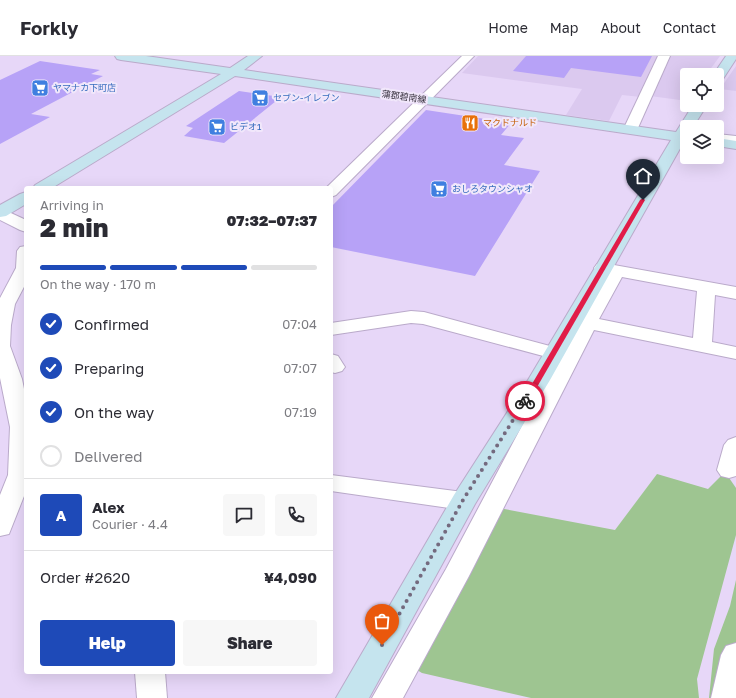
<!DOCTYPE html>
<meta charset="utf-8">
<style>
body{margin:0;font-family:"Golos Text","Noto Sans JP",sans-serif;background:#f7f7f7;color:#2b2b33;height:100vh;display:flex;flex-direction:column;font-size:15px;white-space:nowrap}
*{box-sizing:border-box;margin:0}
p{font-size:13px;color:#7c7c81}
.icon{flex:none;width:22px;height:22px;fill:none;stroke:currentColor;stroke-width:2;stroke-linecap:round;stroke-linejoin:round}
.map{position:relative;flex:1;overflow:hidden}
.drawer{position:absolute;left:24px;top:130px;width:309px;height:488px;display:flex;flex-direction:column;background:#fff;border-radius:4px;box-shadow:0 4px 16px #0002}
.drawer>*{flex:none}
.fabs{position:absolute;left:680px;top:12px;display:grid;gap:8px}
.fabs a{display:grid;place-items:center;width:44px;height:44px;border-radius:4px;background:#fff;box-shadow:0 4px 16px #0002;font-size:20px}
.pin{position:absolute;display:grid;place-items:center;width:34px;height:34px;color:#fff;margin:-41px -17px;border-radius:50% 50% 50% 0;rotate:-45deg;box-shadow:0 0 4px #0007}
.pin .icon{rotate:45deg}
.courier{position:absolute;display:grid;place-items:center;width:40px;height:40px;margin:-20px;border:3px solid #e11d48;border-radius:50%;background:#fff;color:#222;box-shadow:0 1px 5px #0007}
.overview em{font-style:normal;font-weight:800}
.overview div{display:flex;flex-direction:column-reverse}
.overview{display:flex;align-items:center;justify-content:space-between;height:68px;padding:0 16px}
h1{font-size:26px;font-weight:800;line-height:30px}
.bar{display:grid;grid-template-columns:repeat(4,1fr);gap:6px 4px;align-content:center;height:48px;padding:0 16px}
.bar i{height:5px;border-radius:3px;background:#e1e1e2}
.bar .current{background:#1e4ab8}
.bar p{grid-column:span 4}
.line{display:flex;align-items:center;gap:10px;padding:0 16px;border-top:1px solid #e1e1e2}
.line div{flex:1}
.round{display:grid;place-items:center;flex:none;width:42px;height:42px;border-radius:4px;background:#f7f7f7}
ol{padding:0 16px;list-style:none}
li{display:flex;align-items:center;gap:12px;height:44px}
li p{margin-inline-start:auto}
li .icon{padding:4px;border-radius:50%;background:#1e4ab8;color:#fff;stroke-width:4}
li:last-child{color:#7c7c81}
li i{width:22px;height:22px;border:2px solid #e1e1e2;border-radius:50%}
.primary-button{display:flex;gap:8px;margin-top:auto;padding:8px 16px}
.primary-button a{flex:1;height:46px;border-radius:4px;background:#1e4ab8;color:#fff;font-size:16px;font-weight:800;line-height:46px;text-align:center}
.primary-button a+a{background:#f7f7f7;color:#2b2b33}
header{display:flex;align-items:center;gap:24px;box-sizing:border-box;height:56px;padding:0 20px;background:#fff;border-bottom:1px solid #e1e1e2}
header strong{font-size:19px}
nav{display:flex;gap:22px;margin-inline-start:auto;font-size:14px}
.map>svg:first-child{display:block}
</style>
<header>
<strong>Forkly</strong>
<nav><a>Home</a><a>Map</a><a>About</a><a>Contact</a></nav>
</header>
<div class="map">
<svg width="736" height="642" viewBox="0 0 736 642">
<rect width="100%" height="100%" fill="#e7d7f8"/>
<g fill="#dbc9ef">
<path d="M478,0h242l-14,19h-19v26l-44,-6 -2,2 -19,-2 -13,26 -43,-6 16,-26 -120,-16z"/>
<path d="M736,10v25l-16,-2z"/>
</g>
<g fill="#9ec591">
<path d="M725,416l11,16v47l-39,144 2,19h-168l-109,-25 -23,-14 84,-154 132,25 42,-56 51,15z"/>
<path d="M736,524v118h-27l5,-49 16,-43z"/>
</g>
<g fill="#b7a2f7">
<path d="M526,0h126l-11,21 -70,-9 -7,10 -51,-7z"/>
<path d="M40,5l60,9 -9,4 12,2 -72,38 19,3 -50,27v-64z"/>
<path d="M239,35l42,6 -57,46 -40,-7 9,-8 -7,-2z"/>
<path d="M426,54l85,13 -10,12 23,3 -20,27 36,6 -65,105 -144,-29v-40z"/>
</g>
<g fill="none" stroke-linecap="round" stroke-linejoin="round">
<g stroke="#baaaca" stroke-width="2">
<g id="street">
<path d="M462,0h12l-138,139 -5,2v-9h-5z"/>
<path d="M658,0h12l-33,74 -2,3h-10l-2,-3z"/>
<path d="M717,78l19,2v8l-19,-2z"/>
<path d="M0,152l26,12v12l-6,-2 -20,-10z"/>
<path d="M26,190v37l-11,21 -4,21 -1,21 12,33 4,20v92l-17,43 -9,2v-41l8,-20 2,-48 -10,-49v-80l16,-30 1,-17 3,-4z"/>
<path d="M603,207l133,24v12l-21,-4 -3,47 24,5v12l-142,-29 -125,246 -66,122h-31l74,-129 112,-211 -4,1 -7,-2 -124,-33 -12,-1 -80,12v-12l80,-12 13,1 137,37 2,2 13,-25 -8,-2 -3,-4 3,-4 7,-2 7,2 24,-42 -9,-2 -3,-4 3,-4zM622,221l75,14 -4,47 -94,-19z"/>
<path d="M331,298l7,2 7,11 -3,4 -7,2 -4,-1z"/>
<path d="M736,381v39l-7,2 -8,-2 -4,-6 7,-25 4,-5z"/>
<path d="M331,419l132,17 9,3 3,6 -3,6 -9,3 -132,-19z"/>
<path d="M736,587v55h-25l10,-43 5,-9z"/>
<path d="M135,616h30l2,26h-30z"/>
</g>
</g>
<g stroke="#baaaca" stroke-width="2">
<g id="secondary">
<path d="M115,0h31l84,12 18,-12h14l-18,14 432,62 17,-27h14l-14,22h-6v15h-3l-2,3 -132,235 -75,124 -106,194h-33l118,-203 74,-115 143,-240 -436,-64 -183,112h-19l2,-3 186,-111 -100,-14 -4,-1z"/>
<path d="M726,0h10v3l-15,23 -4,1v-8h-4z"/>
<path d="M717,82l19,3v8l-19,-3z"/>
<path d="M26,136v12l-20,12 -6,1v-12l20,-11z"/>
</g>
</g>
<use href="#street" fill="#fff" fill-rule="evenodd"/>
<use href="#secondary" fill="#c5e4ee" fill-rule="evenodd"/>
</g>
<path fill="#e11d48" d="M643,142l2,2 -116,201 -6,2 -1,-2 118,-201z"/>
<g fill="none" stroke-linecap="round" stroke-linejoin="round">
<path stroke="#746a7e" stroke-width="4" stroke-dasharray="0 7.2" d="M382,589l81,-145 62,-99"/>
</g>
<defs>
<g id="supermarket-square" transform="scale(0.9)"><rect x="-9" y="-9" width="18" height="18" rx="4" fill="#3f7fe0" stroke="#f1e7fb"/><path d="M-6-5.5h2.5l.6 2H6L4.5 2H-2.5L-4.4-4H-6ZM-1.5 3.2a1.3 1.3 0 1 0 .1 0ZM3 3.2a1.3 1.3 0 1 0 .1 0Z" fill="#fff"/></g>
<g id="restaurant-square" transform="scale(0.9)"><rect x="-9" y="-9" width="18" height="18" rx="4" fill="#e8710a" stroke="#f1e7fb"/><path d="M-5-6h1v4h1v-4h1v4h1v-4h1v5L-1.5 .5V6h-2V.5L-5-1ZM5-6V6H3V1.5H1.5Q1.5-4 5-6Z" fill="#fff"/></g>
</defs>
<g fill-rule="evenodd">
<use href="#supermarket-square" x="40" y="32"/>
<use href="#supermarket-square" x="260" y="42"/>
<use href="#restaurant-square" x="470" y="67"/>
<use href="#supermarket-square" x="217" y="71"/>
<use href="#supermarket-square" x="439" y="133"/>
</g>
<g text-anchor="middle" stroke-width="4" stroke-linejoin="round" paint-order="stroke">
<g font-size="9" fill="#366cbe" stroke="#f1e7fb" text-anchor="start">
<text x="53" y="35">ヤマナカ下町店</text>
<text x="273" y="45">セブン-イレブン</text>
<text x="230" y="74">ビデオ1</text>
<text x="452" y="136">おしろタウンシャオ</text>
</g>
<g font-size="9" fill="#36303c" stroke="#f1e7fb">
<text transform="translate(404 41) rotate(8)" y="3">蒲郡碧南線</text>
</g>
<g font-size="9" fill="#c56008" stroke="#f1e7fb" text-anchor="start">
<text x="483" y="70">マクドナルド</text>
</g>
</g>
</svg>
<div class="fabs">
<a><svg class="icon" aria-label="locate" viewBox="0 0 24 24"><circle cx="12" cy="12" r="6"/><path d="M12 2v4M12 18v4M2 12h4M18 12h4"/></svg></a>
<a><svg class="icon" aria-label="layers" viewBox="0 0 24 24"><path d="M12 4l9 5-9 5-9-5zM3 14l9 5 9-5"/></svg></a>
</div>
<div class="pin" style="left:382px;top:589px;background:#ea580c"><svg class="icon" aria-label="bag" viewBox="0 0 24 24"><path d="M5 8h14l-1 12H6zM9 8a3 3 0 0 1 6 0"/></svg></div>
<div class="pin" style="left:643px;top:144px;background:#1f2937"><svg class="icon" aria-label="home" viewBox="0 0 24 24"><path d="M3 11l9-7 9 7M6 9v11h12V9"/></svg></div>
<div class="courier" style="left:525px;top:345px"><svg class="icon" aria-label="bike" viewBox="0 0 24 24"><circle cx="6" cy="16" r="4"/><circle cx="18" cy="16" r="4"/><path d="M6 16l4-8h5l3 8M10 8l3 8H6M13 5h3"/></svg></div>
<section class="drawer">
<div class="overview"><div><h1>2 min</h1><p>Arriving in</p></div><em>07:32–07:37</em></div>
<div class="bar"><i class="current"></i><i class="current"></i><i class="current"></i><i></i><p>On the way · 170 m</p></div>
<ol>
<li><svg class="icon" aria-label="check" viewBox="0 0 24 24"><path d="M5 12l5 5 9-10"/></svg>Confirmed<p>07:04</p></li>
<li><svg class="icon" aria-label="check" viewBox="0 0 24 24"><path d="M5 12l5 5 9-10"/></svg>Preparing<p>07:07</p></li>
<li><svg class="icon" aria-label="check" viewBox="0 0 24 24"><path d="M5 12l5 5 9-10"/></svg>On the way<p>07:19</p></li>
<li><i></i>Delivered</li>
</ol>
<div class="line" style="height:72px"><b class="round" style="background:#1e4ab8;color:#fff">A</b><div><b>Alex</b><p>Courier · 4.4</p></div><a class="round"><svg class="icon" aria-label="chat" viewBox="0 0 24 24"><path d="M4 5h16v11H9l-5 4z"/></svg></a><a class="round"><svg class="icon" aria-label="phone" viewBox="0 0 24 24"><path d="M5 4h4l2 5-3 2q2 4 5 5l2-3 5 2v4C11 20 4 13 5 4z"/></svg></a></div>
<div class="line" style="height:52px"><div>Order #2620</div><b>¥4,090</b></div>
<div class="primary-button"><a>Help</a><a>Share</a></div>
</section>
</div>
